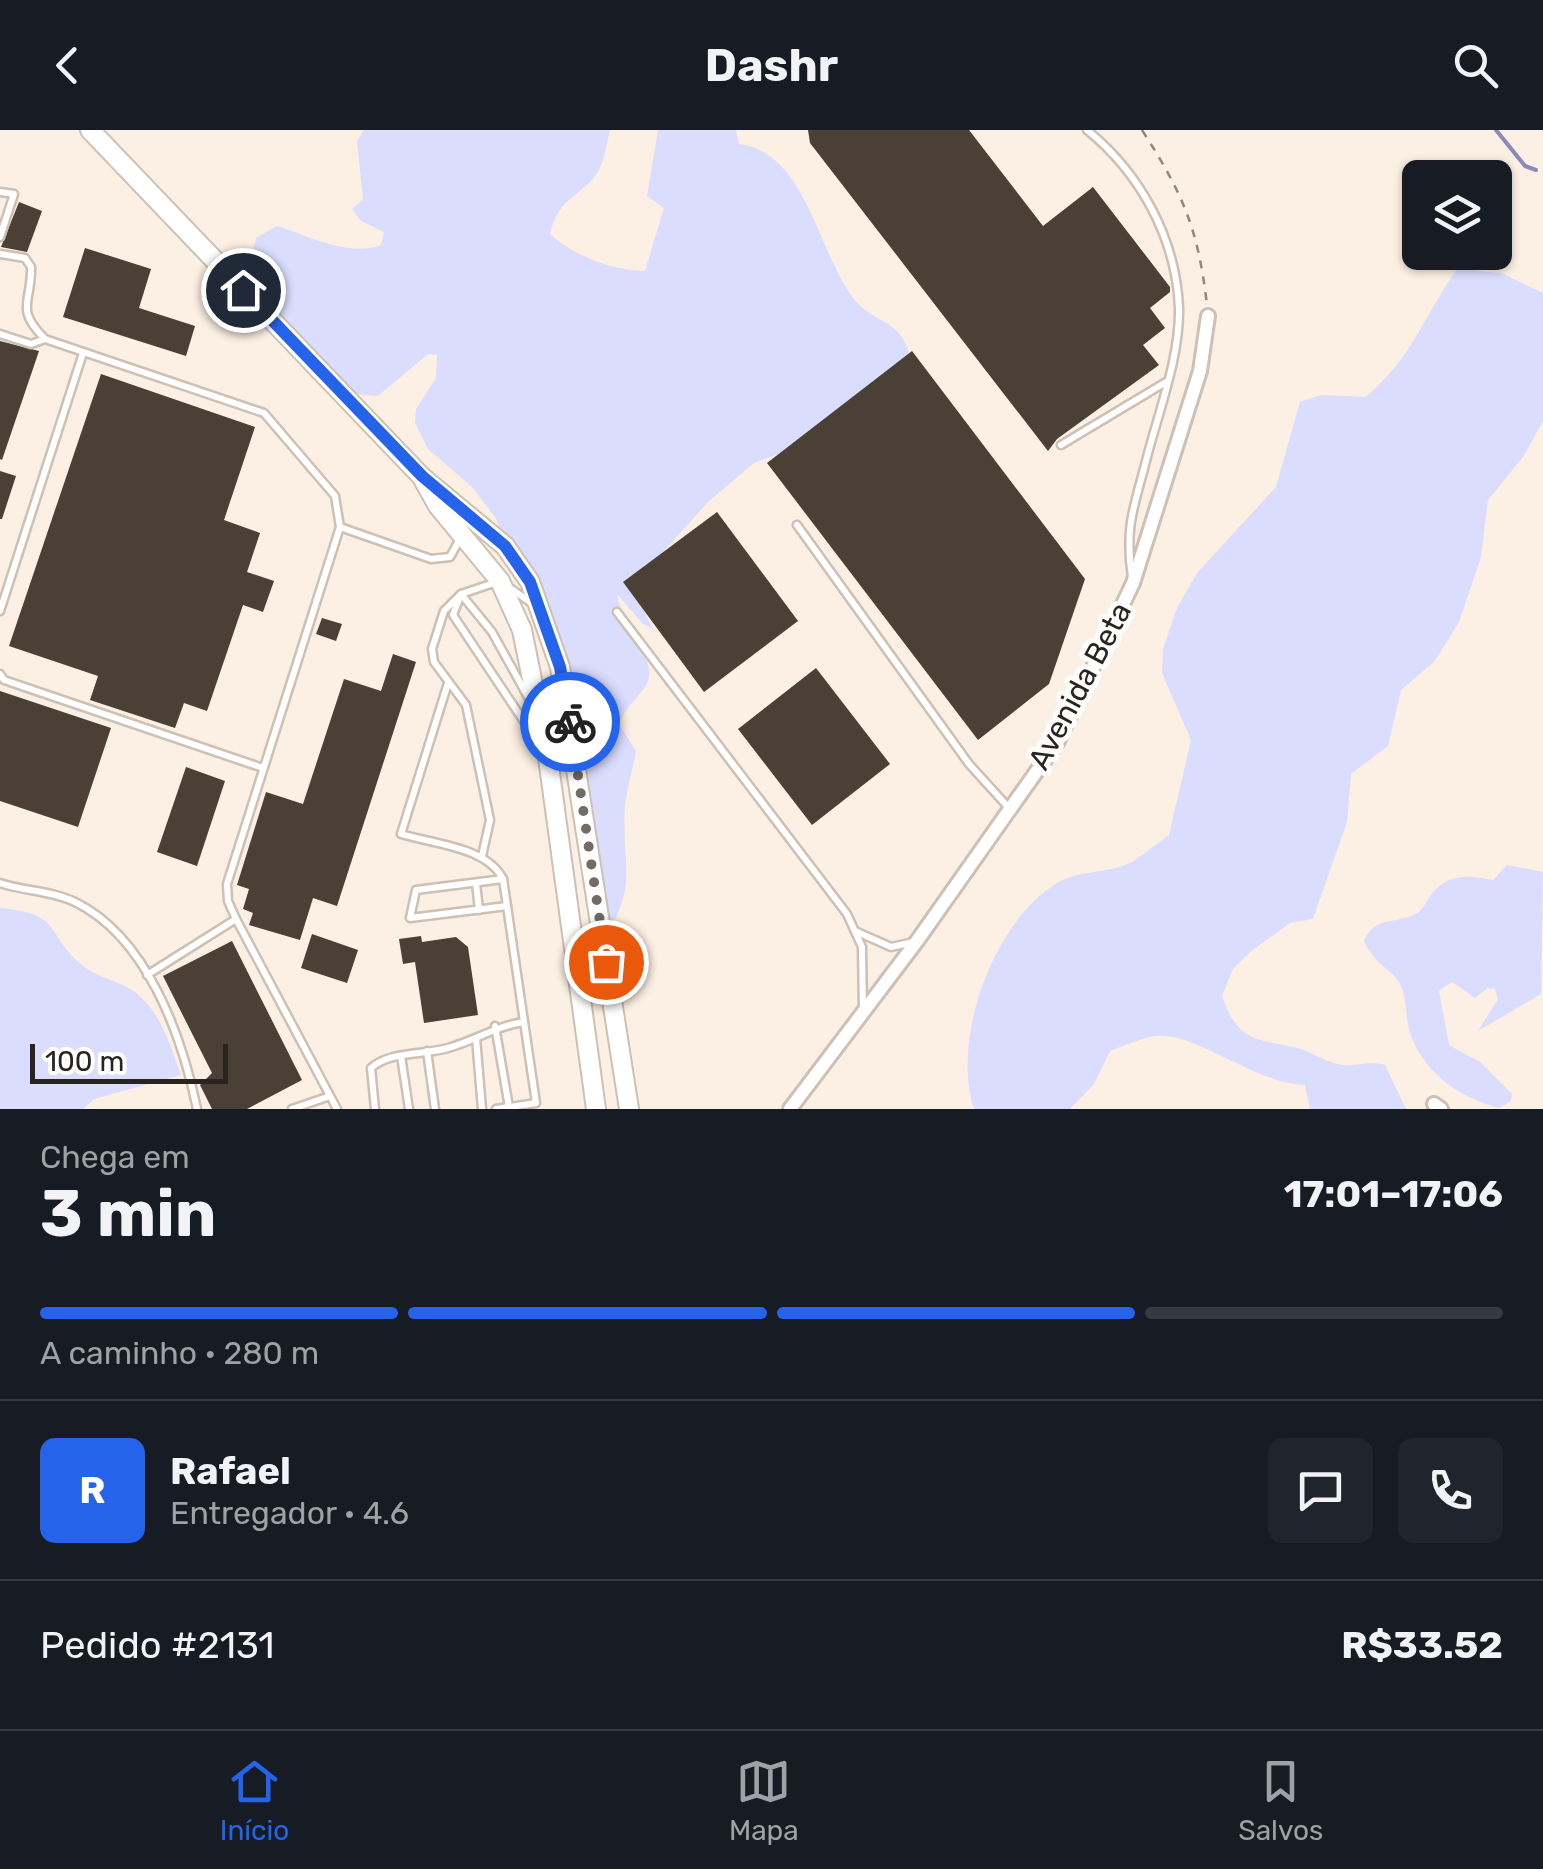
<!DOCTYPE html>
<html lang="pt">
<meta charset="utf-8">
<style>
body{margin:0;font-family:Rubik,sans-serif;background:#20242c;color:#f1f3f6;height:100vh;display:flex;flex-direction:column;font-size:38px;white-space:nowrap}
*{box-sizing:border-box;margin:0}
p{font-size:32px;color:#9ea1a6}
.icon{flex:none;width:55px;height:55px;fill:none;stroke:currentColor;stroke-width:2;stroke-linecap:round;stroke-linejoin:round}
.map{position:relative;height:979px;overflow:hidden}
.panel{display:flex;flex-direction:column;background:#171b24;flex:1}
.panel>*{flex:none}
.fabs{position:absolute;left:1402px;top:30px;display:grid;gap:20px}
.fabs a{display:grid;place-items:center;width:110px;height:110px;border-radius:15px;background:#171b24;box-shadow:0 2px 8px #0004;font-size:50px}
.scale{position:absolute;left:30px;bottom:25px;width:198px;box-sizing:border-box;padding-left:10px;border:5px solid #292420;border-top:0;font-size:28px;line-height:35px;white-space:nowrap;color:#292420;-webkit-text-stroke:8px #fff;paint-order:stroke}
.pin{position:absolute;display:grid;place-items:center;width:85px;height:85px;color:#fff;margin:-42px;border:5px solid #fff;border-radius:50%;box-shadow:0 2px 10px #0007}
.courier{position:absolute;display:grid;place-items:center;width:100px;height:100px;margin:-50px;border:8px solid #2563eb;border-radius:50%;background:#fff;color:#222;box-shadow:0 2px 12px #0007}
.head em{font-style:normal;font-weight:700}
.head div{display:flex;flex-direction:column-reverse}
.head{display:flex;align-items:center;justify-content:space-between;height:170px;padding:0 40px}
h1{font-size:65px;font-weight:700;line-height:75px}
.bar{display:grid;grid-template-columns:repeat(4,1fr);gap:15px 10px;align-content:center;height:120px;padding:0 40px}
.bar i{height:12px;border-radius:8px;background:#363941}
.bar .current{background:#2563eb}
.bar p{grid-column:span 4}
.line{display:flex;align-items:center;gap:25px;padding:0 40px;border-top:2px solid #363941}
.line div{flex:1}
.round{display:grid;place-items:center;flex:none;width:105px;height:105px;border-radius:15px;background:#20242c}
header{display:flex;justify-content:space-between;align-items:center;height:130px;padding:0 40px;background:#171b24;font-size:45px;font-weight:700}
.dock{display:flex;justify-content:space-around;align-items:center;height:140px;border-top:2px solid #363941;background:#171b24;font-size:28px;color:#9ea1a6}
.dock a{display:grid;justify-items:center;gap:5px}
.dock .current{color:#2563eb}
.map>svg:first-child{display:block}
</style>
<header><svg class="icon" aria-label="back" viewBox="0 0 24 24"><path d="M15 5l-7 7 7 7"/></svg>Dashr<svg class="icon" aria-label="search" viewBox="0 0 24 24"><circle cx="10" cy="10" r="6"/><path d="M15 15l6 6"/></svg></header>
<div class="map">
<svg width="1543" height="979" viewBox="0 0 1543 979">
<rect width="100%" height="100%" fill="#fcefe3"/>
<g fill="#daddfd">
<path d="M364,0h246c-5,19 -6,40 -21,53 -21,19 -32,22 -39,51 22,21 64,37 95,37l19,-63 -17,-12 11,-66h78l3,14c67,8 78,107 115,155 22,28 53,19 57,67l-110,80 -47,17 -46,39 -61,68 -10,26 16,33 -10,-5 -26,-30c4,30 34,51 32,83 -1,13 -23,27 -30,47l17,27c-3,18 -9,36 -11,54 -4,66 16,79 -26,141l-10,-30 -31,-262 -63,-137 -23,-30 -44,-38 -13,-26 1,-14 20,-31 1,-23 -9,-1 -50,42c-7,-1 -17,0 -23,-3 -35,-13 -93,-99 -104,-134l5,-21 21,-12c32,10 71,31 104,19l3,-13 -23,-11 -9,-12 11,-10 -6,-58z"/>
<path d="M1457,139l44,4 42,20v128l-20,36 -35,43 -7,57 -22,65 -25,40 -33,28 -13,56 -37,28 -4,48 -34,97 -23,4 -40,29 -17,17 -11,27c17,49 36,42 79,53 12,4 24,12 37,15 15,4 31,-4 47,1l21,44h-96l-5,-24c-50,-1 -109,-54 -150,-49 -14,2 -31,10 -45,15l-16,33 -24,25h-96c-23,-71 19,-187 83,-226 21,-13 52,-9 75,-21 13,-8 25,-19 37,-27l22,-95 -29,-67 1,-24 14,-41 20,-35 79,-86 24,-85 21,-7 44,2c44,-34 61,-84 92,-128z"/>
<path d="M1507,735l36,7 -2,122 -63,37 20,-32 -3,-10 -7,-1 -13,10 -23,-16 -13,9 10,54 31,17 32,32 -1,7 -12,7c-39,-11 -72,-32 -88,-72 -6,-15 -3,-39 -12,-54 -10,-15 -23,-16 -35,-41 11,-26 30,-16 51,-27 7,-3 11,-11 15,-18 17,-23 38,-21 63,-16z"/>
<path d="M0,778c65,6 44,26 83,58 15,12 34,14 49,24 28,19 38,55 49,85l-87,24 -11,10h-83z"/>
</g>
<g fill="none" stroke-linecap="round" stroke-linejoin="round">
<path stroke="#898ab7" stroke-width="4" d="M1496,0l29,36 11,4"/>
</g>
<g fill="#4a4036">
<path d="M808,0h161l74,96 50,-39 77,100v5l-20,16 15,20 -22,17 16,20 -102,74 -9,12 -238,-308z"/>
<path d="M19,72l23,9 -15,41 -26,-5z"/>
<path d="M85,118l66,21 -12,39 56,18 -9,30 -123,-39z"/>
<path d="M0,211l39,10 -37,109 -2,-1z"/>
<path d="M912,221l173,228 -36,105 -71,56 -211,-277z"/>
<path d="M101,244l154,53 -31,93 36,13 -13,39 27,9 -11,31 -20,-7 -36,106 -23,-8 -9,25 -85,-28 8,-24 -89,-30z"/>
<path d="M0,341l16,5 -14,43h-2z"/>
<path d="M717,382l81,109 -94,71 -81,-110z"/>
<path d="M322,488l20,6 -6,17 -20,-7z"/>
<path d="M393,524l23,8 -79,244 -24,-8 -13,42 -51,-15 4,-12 -10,-4 6,-20 -12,-4 29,-93 37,12 41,-125 37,12z"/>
<path d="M816,538l74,96 -78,61 -74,-96z"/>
<path d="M0,561l111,37 -33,99 -78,-26z"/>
<path d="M186,637l39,14 -28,85 -40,-14z"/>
<path d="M312,804l46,16 -11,33 -46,-15z"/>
<path d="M421,806l1,6 34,-5 12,10 10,68 -54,8 -9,-61 -12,2 -4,-25z"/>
<path d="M232,811l70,139 -55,29h-35l-12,-24 12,-12 -49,-97z"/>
</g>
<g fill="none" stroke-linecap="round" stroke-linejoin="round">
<g stroke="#ccc1b4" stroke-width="11">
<g id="lane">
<path d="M1087,0c53,43 89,108 92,178 1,48 -20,103 -32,149 -12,48 -23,69 -15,120"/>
<path d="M0,62l14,2 -14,43"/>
<path d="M0,124l25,4 6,9c1,36 -17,41 14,72l219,74 71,83 5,31 -113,357 1,17 8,18 101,190"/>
<path d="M0,204l31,10 14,-5"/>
<path d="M1061,315l105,-63"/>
<path d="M797,395l172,239 40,44"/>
<path d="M340,397l91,32 19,-2 11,-20"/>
<path d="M530,472l-30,-21 -39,13 -8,21 86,129"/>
<path d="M0,481l83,-258"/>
<path d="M617,482l230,302 15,33 1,64"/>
<path d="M0,544l4,6 259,88"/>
<path d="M448,553l-47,151c33,10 86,13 102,45l33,224 -40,6"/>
<path d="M482,726l8,-36 -24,-115 -32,-43 -2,-13 12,-38 17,-17 31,38 36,65"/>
<path d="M503,749l-87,11 -6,28 97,-12"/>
<path d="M0,753c24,8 53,8 75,19 72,35 107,134 122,207"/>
<path d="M476,753l3,27"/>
<path d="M855,801l36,16 23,-5"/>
<path d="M147,845l89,-56"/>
<path d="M495,896l14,81"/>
<path d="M476,908l6,71"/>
<path d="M427,921l8,58"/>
<path d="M401,926l8,53"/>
<path d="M292,979l38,-13"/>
<path d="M375,979l-4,-41c19,-17 53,-13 77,-20 28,-8 48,-22 76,-26"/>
</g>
</g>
<g stroke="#ccc1b4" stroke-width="18">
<g id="street">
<path d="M1434,974l7,5"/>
<path d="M790,979l127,-168 141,-200 75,-158 67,-212 8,-55"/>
</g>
</g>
<g stroke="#ccc1b4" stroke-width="22">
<g id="secondary">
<path d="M90,0l332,347 83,69 25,36 30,85 69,442"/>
<path d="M424,351l14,25 62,75 22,49 26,128 48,351"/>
</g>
</g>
<path stroke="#90877f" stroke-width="2.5" stroke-dasharray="8 8" stroke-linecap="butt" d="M1142,0c41,64 56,98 65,175"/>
<use href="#lane" stroke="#fff" stroke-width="6"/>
<use href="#street" stroke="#fff" stroke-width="12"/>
<use href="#secondary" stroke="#fff" stroke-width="18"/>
</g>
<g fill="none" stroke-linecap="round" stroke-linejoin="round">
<path stroke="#736b64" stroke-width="10" stroke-dasharray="0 18" d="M570,592l36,240"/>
<path stroke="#2563eb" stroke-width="12" d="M243,160l179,186 83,70 25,36 30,85 10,55"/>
</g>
<g text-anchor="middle" stroke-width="10" stroke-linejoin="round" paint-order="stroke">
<g font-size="30" fill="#292420" stroke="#fff">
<text transform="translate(1080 556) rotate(-62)" y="10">Avenida Beta</text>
</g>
</g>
</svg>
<div class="fabs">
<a><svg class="icon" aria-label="layers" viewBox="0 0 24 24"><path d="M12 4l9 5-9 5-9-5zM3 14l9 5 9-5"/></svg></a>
</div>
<div class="scale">100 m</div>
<div class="pin" style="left:606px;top:832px;background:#ea580c"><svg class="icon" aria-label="bag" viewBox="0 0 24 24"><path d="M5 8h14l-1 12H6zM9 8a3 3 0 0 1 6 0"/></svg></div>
<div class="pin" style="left:243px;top:160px;background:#1f2937"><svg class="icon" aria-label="home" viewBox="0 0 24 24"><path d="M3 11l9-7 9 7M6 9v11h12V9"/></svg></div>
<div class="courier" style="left:570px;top:592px"><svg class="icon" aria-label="bike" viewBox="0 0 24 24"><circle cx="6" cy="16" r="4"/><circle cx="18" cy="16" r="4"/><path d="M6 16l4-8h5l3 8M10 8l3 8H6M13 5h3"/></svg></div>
</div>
<section class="panel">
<div class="head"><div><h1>3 min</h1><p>Chega em</p></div><em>17:01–17:06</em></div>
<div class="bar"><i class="current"></i><i class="current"></i><i class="current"></i><i></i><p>A caminho · 280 m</p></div>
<div class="line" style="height:180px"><b class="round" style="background:#2563eb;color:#fff">R</b><div><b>Rafael</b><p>Entregador · 4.6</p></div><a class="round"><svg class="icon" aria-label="chat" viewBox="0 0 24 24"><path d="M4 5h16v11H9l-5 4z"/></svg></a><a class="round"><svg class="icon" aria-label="phone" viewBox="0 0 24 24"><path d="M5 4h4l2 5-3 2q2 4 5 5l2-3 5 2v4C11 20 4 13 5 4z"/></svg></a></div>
<div class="line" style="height:130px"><div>Pedido #2131</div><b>R$33.52</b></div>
</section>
<nav class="dock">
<a class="current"><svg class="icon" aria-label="home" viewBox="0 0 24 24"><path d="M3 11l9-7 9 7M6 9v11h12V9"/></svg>Início</a>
<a><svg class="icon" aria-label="map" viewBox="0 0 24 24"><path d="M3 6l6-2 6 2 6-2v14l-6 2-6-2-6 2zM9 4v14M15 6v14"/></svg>Mapa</a>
<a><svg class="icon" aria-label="saved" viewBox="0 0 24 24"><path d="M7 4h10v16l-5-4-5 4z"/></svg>Salvos</a>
</nav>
